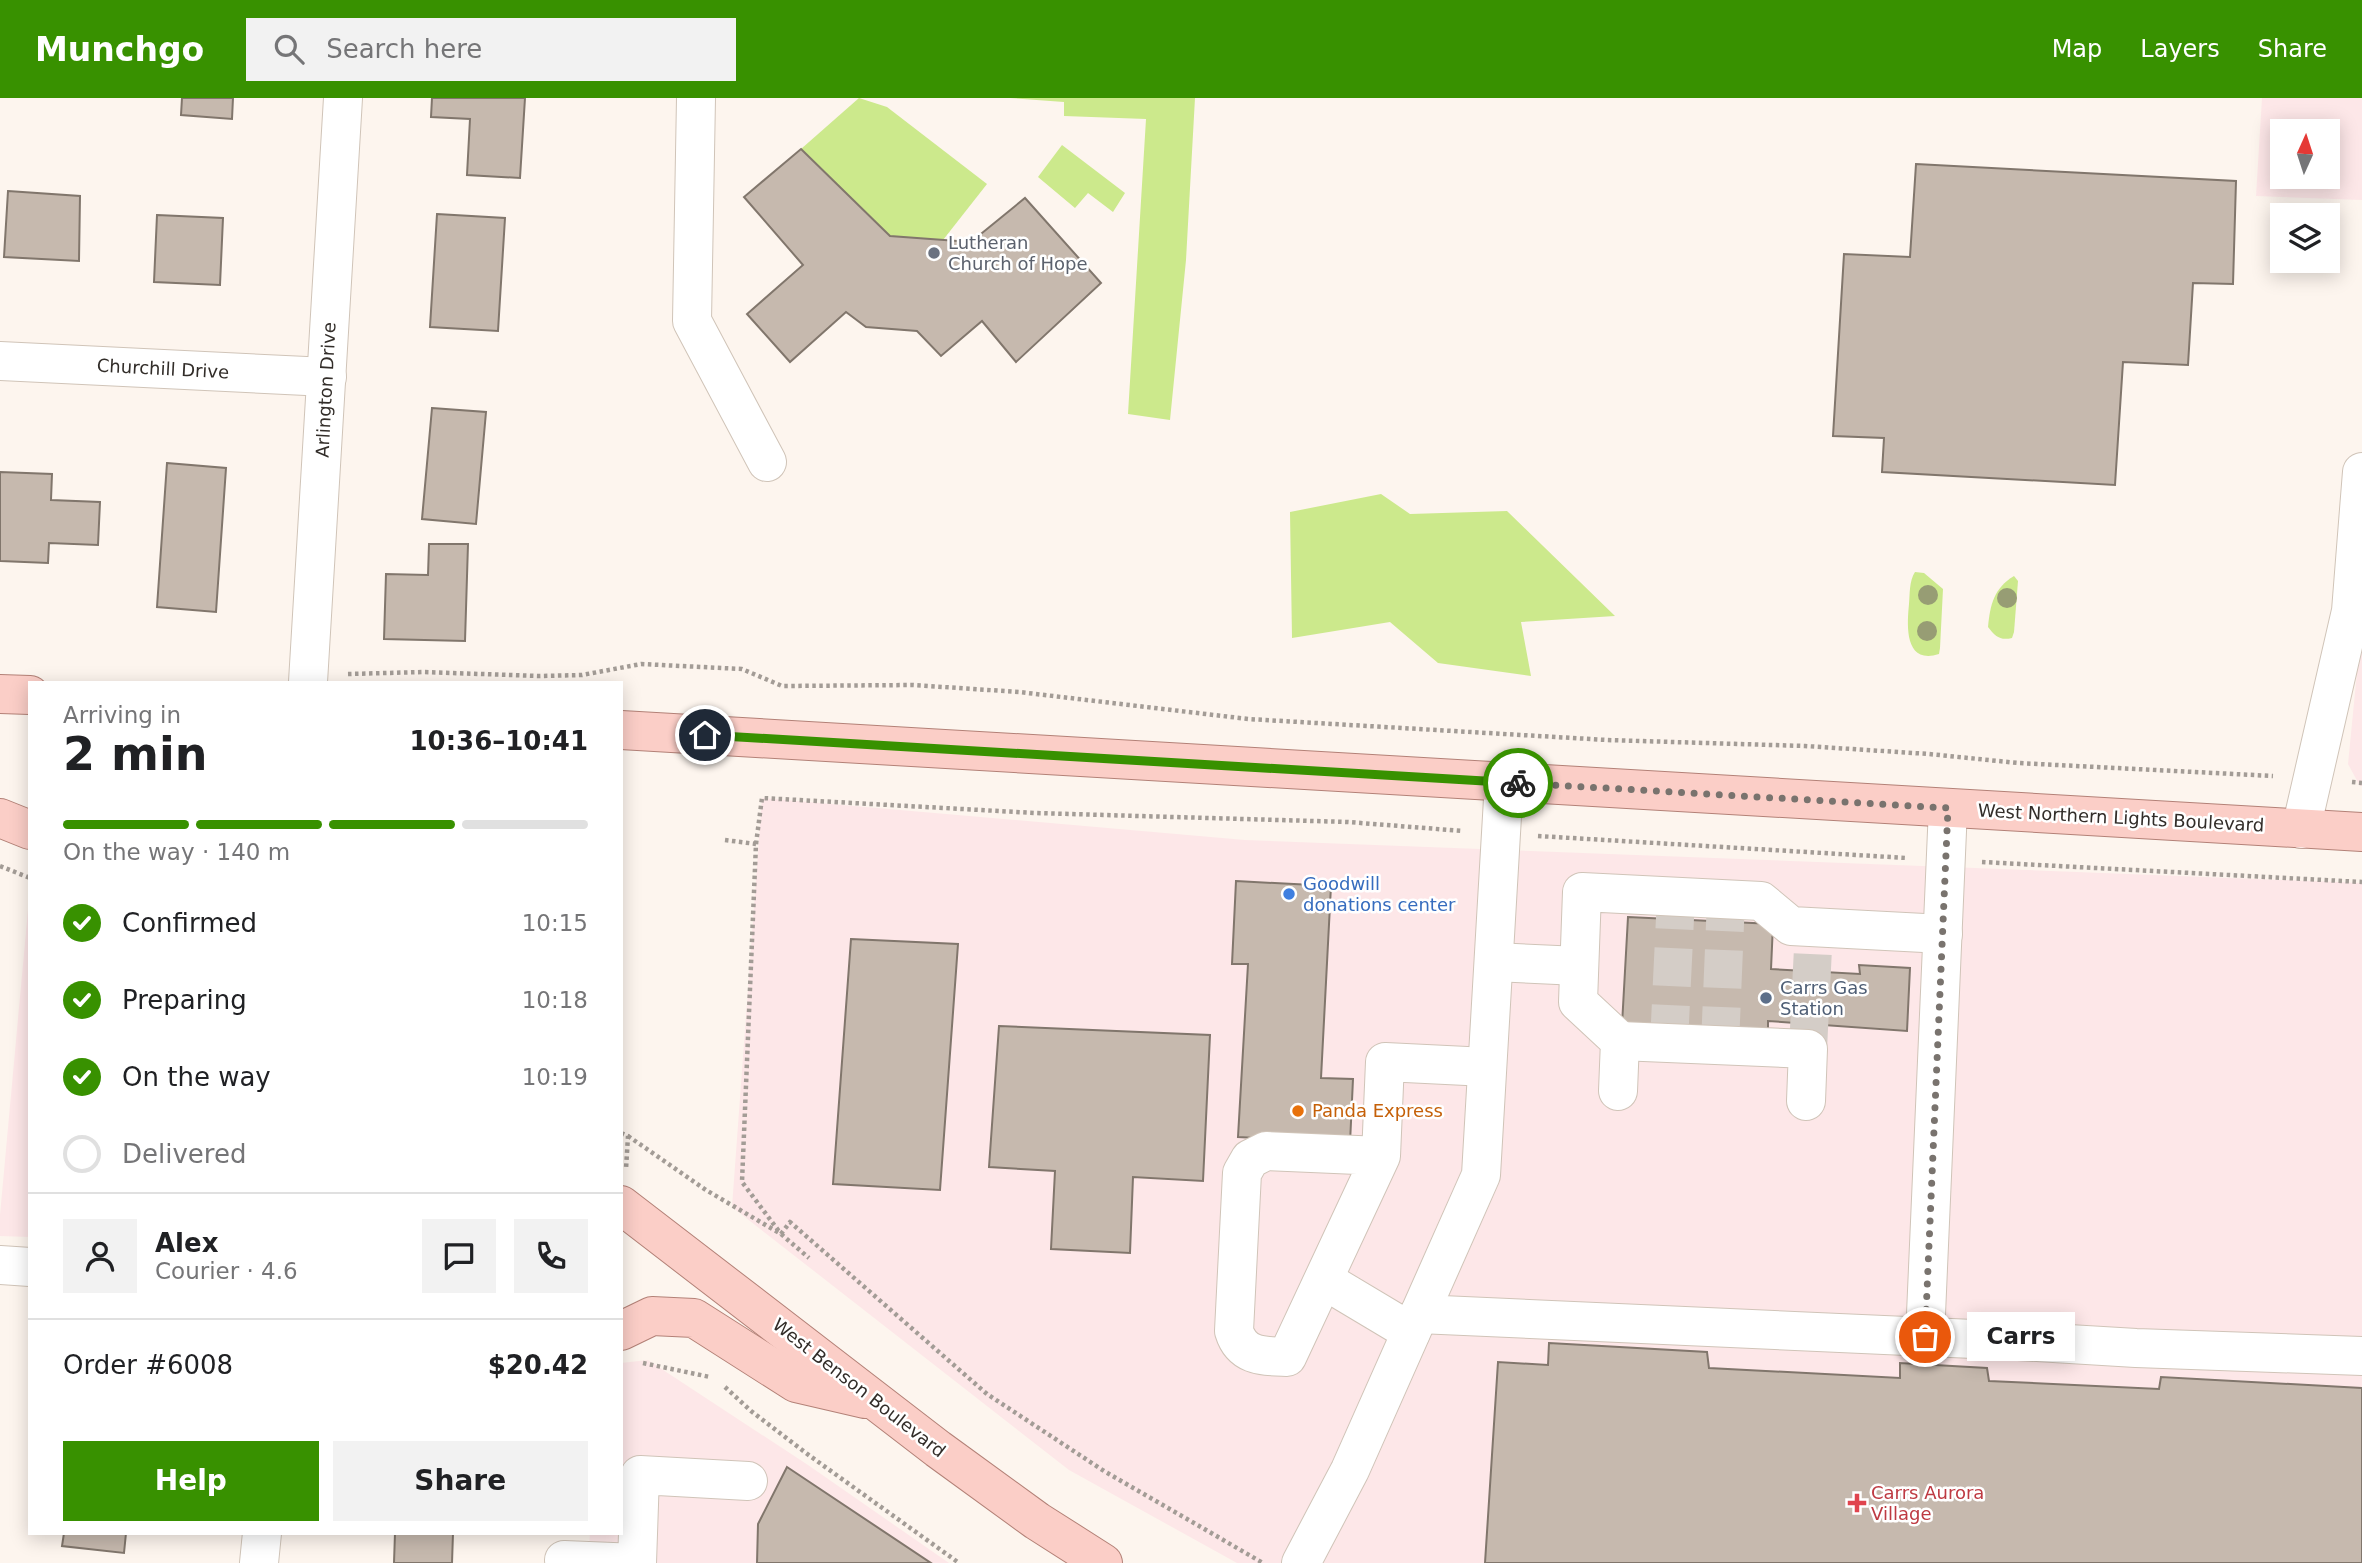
<!DOCTYPE html>
<meta charset="utf-8">
<style>
body{margin:0;font-family:"DejaVu Sans",sans-serif;background:#f2f2f2;color:#202124;height:100vh;display:flex;flex-direction:column;font-size:26px;white-space:nowrap}
*{box-sizing:border-box;margin:0}
p{font-size:23px;color:#757577}
.icon{flex:none;width:38px;height:38px;fill:none;stroke:currentColor;stroke-width:2;stroke-linecap:round;stroke-linejoin:round}
.map{position:relative;flex:1;overflow:hidden}
.side{position:absolute;left:28px;top:583px;width:595px;height:854px;display:flex;flex-direction:column;background:#fff;border-radius:0px;box-shadow:0 4px 18px #0003}
.side>*{flex:none}
.needle{width:46px;rotate:3deg}
.tools{position:absolute;left:2270px;top:21px;display:grid;gap:14px}
.tools a{display:grid;place-items:center;width:70px;height:70px;border-radius:0px;background:#fff;box-shadow:0 4px 18px #0003;font-size:35px}
.pin{position:absolute;display:grid;place-items:center;width:60px;height:60px;color:#fff;margin:-30px;border:4px solid #fff;border-radius:50%;box-shadow:0 2px 7px #0007}
.courier{position:absolute;display:grid;place-items:center;width:70px;height:70px;margin:-35px;border:5px solid #389100;border-radius:50%;background:#fff;color:#222;box-shadow:0 2px 9px #0007}
.bubble{position:absolute;height:49px;border-radius:0px;background:#fff;box-shadow:0 4px 18px #0003;font-size:23px;font-weight:800;line-height:49px;text-align:center}
.overview em{font-style:normal;font-weight:800}
.overview div{display:flex;flex-direction:column-reverse}
.overview{display:flex;align-items:center;justify-content:space-between;height:119px;padding:0 35px}
h1{font-size:46px;font-weight:800;line-height:52px}
.bar{display:grid;grid-template-columns:repeat(4,1fr);gap:10px 7px;align-content:center;height:84px;padding:0 35px}
.bar i{height:9px;border-radius:5px;background:#e0e0e0}
.bar .active{background:#389100}
.bar p{grid-column:span 4}
.line{display:flex;align-items:center;gap:18px;padding:0 35px;border-top:2px solid #e0e0e0}
.line div{flex:1}
.round{display:grid;place-items:center;flex:none;width:74px;height:74px;border-radius:0px;background:#f2f2f2}
ol{padding:0 35px;list-style:none}
li{display:flex;align-items:center;gap:21px;height:77px}
li p{margin-inline-start:auto}
li .icon{padding:7px;border-radius:50%;background:#389100;color:#fff;stroke-width:4}
li:last-child{color:#757577}
li i{width:38px;height:38px;border:4px solid #e0e0e0;border-radius:50%}
.cta{display:flex;gap:14px;margin-top:auto;padding:14px 35px}
.cta a{flex:1;height:80px;border-radius:0px;background:#389100;color:#fff;font-size:28px;font-weight:800;line-height:80px;text-align:center}
.cta a+a{background:#f2f2f2;color:#202124}
header{display:flex;align-items:center;gap:42px;box-sizing:border-box;height:98px;padding:0 35px;background:#389100;color:#fff}
header strong{font-size:33px}
nav{display:flex;gap:38px;margin-inline-start:auto;font-size:24px}
.search{width:490px;height:63px;background:#f2f2f2;display:flex;align-items:center;gap:18px;box-sizing:border-box;padding:0 24px;border-radius:0px;color:#757577;font-size:26px}
.map>svg:first-child{display:block}
</style>
<header>
<strong>Munchgo</strong>
<div class="search"><svg class="icon" aria-label="search" viewBox="0 0 24 24"><circle cx="10" cy="10" r="6"/><path d="M15 15l6 6"/></svg>Search here</div>
<nav><a>Map</a><a>Layers</a><a>Share</a></nav>
</header>
<div class="map">
<svg width="2362" height="1465" viewBox="0 0 2362 1465">
<rect width="100%" height="100%" fill="#fdf5ee"/>
<g fill="#fde7e8" fill-rule="evenodd">
<path d="M2262,0h100v102l-106,-4zM2328,33v46h-46v-46z"/>
<path d="M2362,524v164h-2l-12,-22z"/>
<path d="M762,700l483,42 1117,43v680h-1125l-168,-93 -337,-263z"/>
<path d="M30,790v349l-30,-1v-21z"/>
<path d="M648,1262l160,105 141,98h-361l2,-30h31v-170z"/>
</g>
<g fill="#cce98c">
<path d="M859,0l28,9 100,77 -44,56 -53,-4 -89,-87z"/>
<path d="M1010,0h185l-9,162 -16,160 -42,-6 18,-295 -82,-3v-14z"/>
<path d="M1062,47l63,48 -12,19 -25,-19 -13,15 -37,-31z"/>
<path d="M1381,396l29,20 97,-3 108,105 -94,6 10,54 -93,-13 -48,-41 -98,16 -2,-126z"/>
<path d="M1915,474l9,1 19,16 -3,59 -1,6c-35,11 -32,-29 -30,-50 1,-10 0,-23 6,-32z"/>
<path d="M2014,478l4,5 -4,51 -2,6c-12,3 -17,-2 -24,-11 2,-22 6,-39 26,-51z"/>
</g>
<g fill="#c6b9ae" stroke="#81766c" stroke-width="2">
<path d="M182,0h51l-1,21 -51,-4z"/>
<path d="M432,0h93l-5,80 -53,-3 3,-56 -39,-2z"/>
<path d="M801,51l89,87 81,6 54,-44 76,85 -85,79 -34,-41 -41,35 -24,-25 -51,-4 -20,-15 -56,50 -43,-48 56,-49 -59,-68z"/>
<path d="M1916,66l320,17 -3,103 -40,-1 -5,82 -65,-3 -8,123 -233,-13 2,-34 -51,-2 11,-182 66,3z"/>
<path d="M8,93l72,5 -1,65 -75,-4z"/>
<path d="M437,116l68,4 -7,113 -68,-4z"/>
<path d="M157,117l66,3 -3,67 -66,-3z"/>
<path d="M432,310l54,4 -10,112 -54,-5z"/>
<path d="M167,365l59,5 -10,144 -59,-5z"/>
<path d="M0,374l52,2 -1,26 49,2 -2,43 -49,-2 -1,20 -48,-2z"/>
<path d="M429,446h39l-3,97 -81,-2 2,-65 42,1z"/>
<path d="M1236,783l95,5 -10,192 32,1 -3,64 -112,-6 10,-173h-16z"/>
<path d="M1628,819l145,7 -2,45 89,5 -1,-9 51,3 -3,63 -139,-10v11l-146,-7z"/>
<path d="M851,841l107,5 -18,246 -107,-6z"/>
<path d="M999,928l211,9 -7,146 -70,-4 -3,76 -79,-4 4,-78 -66,-4z"/>
<path d="M1549,1245l158,9 2,16 191,10v-15l87,5 2,13 170,8 2,-12 201,11v175h-877l13,-201 50,3z"/>
<path d="M787,1369l144,96h-174l1,-39z"/>
<path d="M64,1435h62l-2,20 -62,-7z"/>
<path d="M395,1435h58l-1,30h-58z"/>
</g>
<g fill="none" stroke-linecap="round" stroke-linejoin="round">
<g stroke="#d4cdc7" stroke-width="38" stroke-dasharray="38 19" stroke-linecap="butt">
<path d="M1669,945l7,-146"/>
<path d="M1720,947l6,-145"/>
<path d="M1808,951l6,-121"/>
</g>
<g stroke="#d0c4b8" stroke-width="40">
<g id="minor">
<path d="M696,0l-4,223 75,141"/>
<path d="M0,263l327,16"/>
<path d="M308,584l35,-584"/>
<path d="M2301,731l50,-218 11,-139"/>
<path d="M1494,864l85,4"/>
<path d="M1620,943l188,8 -2,52"/>
<path d="M1618,993l2,-50 -42,-39 4,-110 179,9 30,25 152,8"/>
<path d="M1381,1058l-115,-5 -16,8 -8,14 -8,158c8,26 29,25 53,26l94,-201 4,-94 102,5"/>
<path d="M0,1167l30,2"/>
<path d="M1324,1182l87,52"/>
<path d="M1419,1216l599,27 118,7 226,8"/>
<path d="M1925,1239l23,-529"/>
<path d="M564,1462l73,3 3,-88 108,6"/>
<path d="M259,1465l3,-30"/>
<path d="M1301,1465l49,-93 131,-295 23,-393"/>
</g>
</g>
<g stroke="#b38177" stroke-width="40">
<g id="major">
<path d="M0,596l30,1"/>
<path d="M621,632l1741,102"/>
<path d="M0,720l30,12"/>
<path d="M621,1107l317,244 99,72 66,42"/>
<path d="M621,1233l31,-15 42,2 102,65 69,16"/>
</g>
</g>
<g stroke="#a39c96" stroke-width="4.5" stroke-dasharray="3.5 3.5" stroke-linecap="butt">
<path d="M348,576l75,-2 116,4 43,-1 59,-11 101,5 40,17 131,-1 106,7 229,27 359,21 198,6 124,8 89,9 255,13"/>
<path d="M2352,684l10,1"/>
<path d="M1538,738l369,22"/>
<path d="M725,742l31,4 -14,338 39,52"/>
<path d="M756,746l6,-46 273,15 313,9 115,9"/>
<path d="M1982,764l380,20"/>
<path d="M0,768l30,12"/>
<path d="M621,1035l7,3 -2,33"/>
<path d="M628,1038l78,54 75,44 28,24"/>
<path d="M781,1136l9,-12 197,172 117,77 159,92"/>
<path d="M643,1265l67,14"/>
<path d="M725,1289l26,24 59,45 149,107"/>
</g>
<use href="#minor" stroke="#fff" stroke-width="38"/>
<use href="#major" stroke="#fbcec7" stroke-width="38"/>
</g>
<g fill="#979d74">
<circle cx="1928" cy="497" r="10"/>
<circle cx="2007" cy="500" r="10"/>
<circle cx="1927" cy="533" r="10"/>
</g>
<g fill="none" stroke-linecap="round" stroke-linejoin="round">
<path stroke="#79736e" stroke-width="7" stroke-dasharray="0 12.6" d="M1518,685l430,25 -23,529"/>
<path stroke="#389100" stroke-width="9" d="M705,637l813,48"/>
</g>
<circle fill="#6b7280" stroke="#fff" stroke-width="2.5" cx="934" cy="155" r="7"/>
<circle fill="#3f7fe0" stroke="#fff" stroke-width="2.5" cx="1289" cy="796" r="7"/>
<circle fill="#5c6f8a" stroke="#fff" stroke-width="2.5" cx="1766" cy="900" r="7"/>
<circle fill="#e8710a" stroke="#fff" stroke-width="2.5" cx="1298" cy="1013" r="7"/>
<path fill="#e0444e" stroke="#fff" stroke-width="2.5" d="M1853.5 1394.5h7v7h7v7h-7v7h-7v-7h-7v-7h7z"/>
<g text-anchor="middle" stroke-width="5" stroke-linejoin="round" paint-order="stroke">
<g font-size="18" fill="#5b616d" stroke="#fff" text-anchor="start">
<text x="948" y="151">Lutheran<tspan x="948" dy="21">Church of Hope</tspan></text>
</g>
<g font-size="18" fill="#322d29" stroke="#fff">
<text transform="translate(163 271) rotate(3)" y="6">Churchill Drive</text>
<text transform="translate(326 292) rotate(-87)" y="6">Arlington Drive</text>
<text transform="translate(2121 720) rotate(3)" y="6">West Northern Lights Boulevard</text>
<text transform="translate(859 1290) rotate(38)" y="6">West Benson Boulevard</text>
</g>
<g font-size="18" fill="#366cbe" stroke="#fff" text-anchor="start">
<text x="1303" y="792">Goodwill<tspan x="1303" dy="21">donations center</tspan></text>
</g>
<g font-size="18" fill="#4e5e75" stroke="#fff" text-anchor="start">
<text x="1780" y="896">Carrs Gas<tspan x="1780" dy="21">Station</tspan></text>
</g>
<g font-size="18" fill="#c56008" stroke="#fff" text-anchor="start">
<text x="1312" y="1019">Panda Express</text>
</g>
<g font-size="18" fill="#be3a42" stroke="#fff" text-anchor="start">
<text x="1871" y="1401">Carrs Aurora<tspan x="1871" dy="21">Village</tspan></text>
</g>
</g>
</svg>
<div class="tools">
<a><svg class="needle" viewBox="-14 -14 28 28"><path d="M0-13l5 13h-10z" fill="#e53935"/><path d="M0 13l5-13h-10z" fill="#757577"/></svg></a>
<a><svg class="icon" aria-label="layers" viewBox="0 0 24 24"><path d="M12 4l9 5-9 5-9-5zM3 14l9 5 9-5"/></svg></a>
</div>
<div class="pin" style="left:1925px;top:1239px;background:#ea580c"><svg class="icon" aria-label="bag" viewBox="0 0 24 24"><path d="M5 8h14l-1 12H6zM9 8a3 3 0 0 1 6 0"/></svg></div>
<div class="pin" style="left:705px;top:637px;background:#1f2937"><svg class="icon" aria-label="home" viewBox="0 0 24 24"><path d="M3 11l9-7 9 7M6 9v11h12V9"/></svg></div>
<div class="courier" style="left:1518px;top:685px"><svg class="icon" aria-label="bike" viewBox="0 0 24 24"><circle cx="6" cy="16" r="4"/><circle cx="18" cy="16" r="4"/><path d="M6 16l4-8h5l3 8M10 8l3 8H6M13 5h3"/></svg></div>
<div class="bubble" style="left:1967px;top:1214px;width:108px">Carrs</div>
<section class="side">
<div class="overview"><div><h1>2 min</h1><p>Arriving in</p></div><em>10:36–10:41</em></div>
<div class="bar"><i class="active"></i><i class="active"></i><i class="active"></i><i></i><p>On the way · 140 m</p></div>
<ol>
<li><svg class="icon" aria-label="check" viewBox="0 0 24 24"><path d="M5 12l5 5 9-10"/></svg>Confirmed<p>10:15</p></li>
<li><svg class="icon" aria-label="check" viewBox="0 0 24 24"><path d="M5 12l5 5 9-10"/></svg>Preparing<p>10:18</p></li>
<li><svg class="icon" aria-label="check" viewBox="0 0 24 24"><path d="M5 12l5 5 9-10"/></svg>On the way<p>10:19</p></li>
<li><i></i>Delivered</li>
</ol>
<div class="line" style="height:126px"><a class="round"><svg class="icon" aria-label="person" viewBox="0 0 24 24"><circle cx="12" cy="8" r="4"/><path d="M4 21q1-7 8-7t8 7"/></svg></a><div><b>Alex</b><p>Courier · 4.6</p></div><a class="round"><svg class="icon" aria-label="chat" viewBox="0 0 24 24"><path d="M4 5h16v11H9l-5 4z"/></svg></a><a class="round"><svg class="icon" aria-label="phone" viewBox="0 0 24 24"><path d="M5 4h4l2 5-3 2q2 4 5 5l2-3 5 2v4C11 20 4 13 5 4z"/></svg></a></div>
<div class="line" style="height:91px"><div>Order #6008</div><b>$20.42</b></div>
<div class="cta"><a>Help</a><a>Share</a></div>
</section>
</div>
